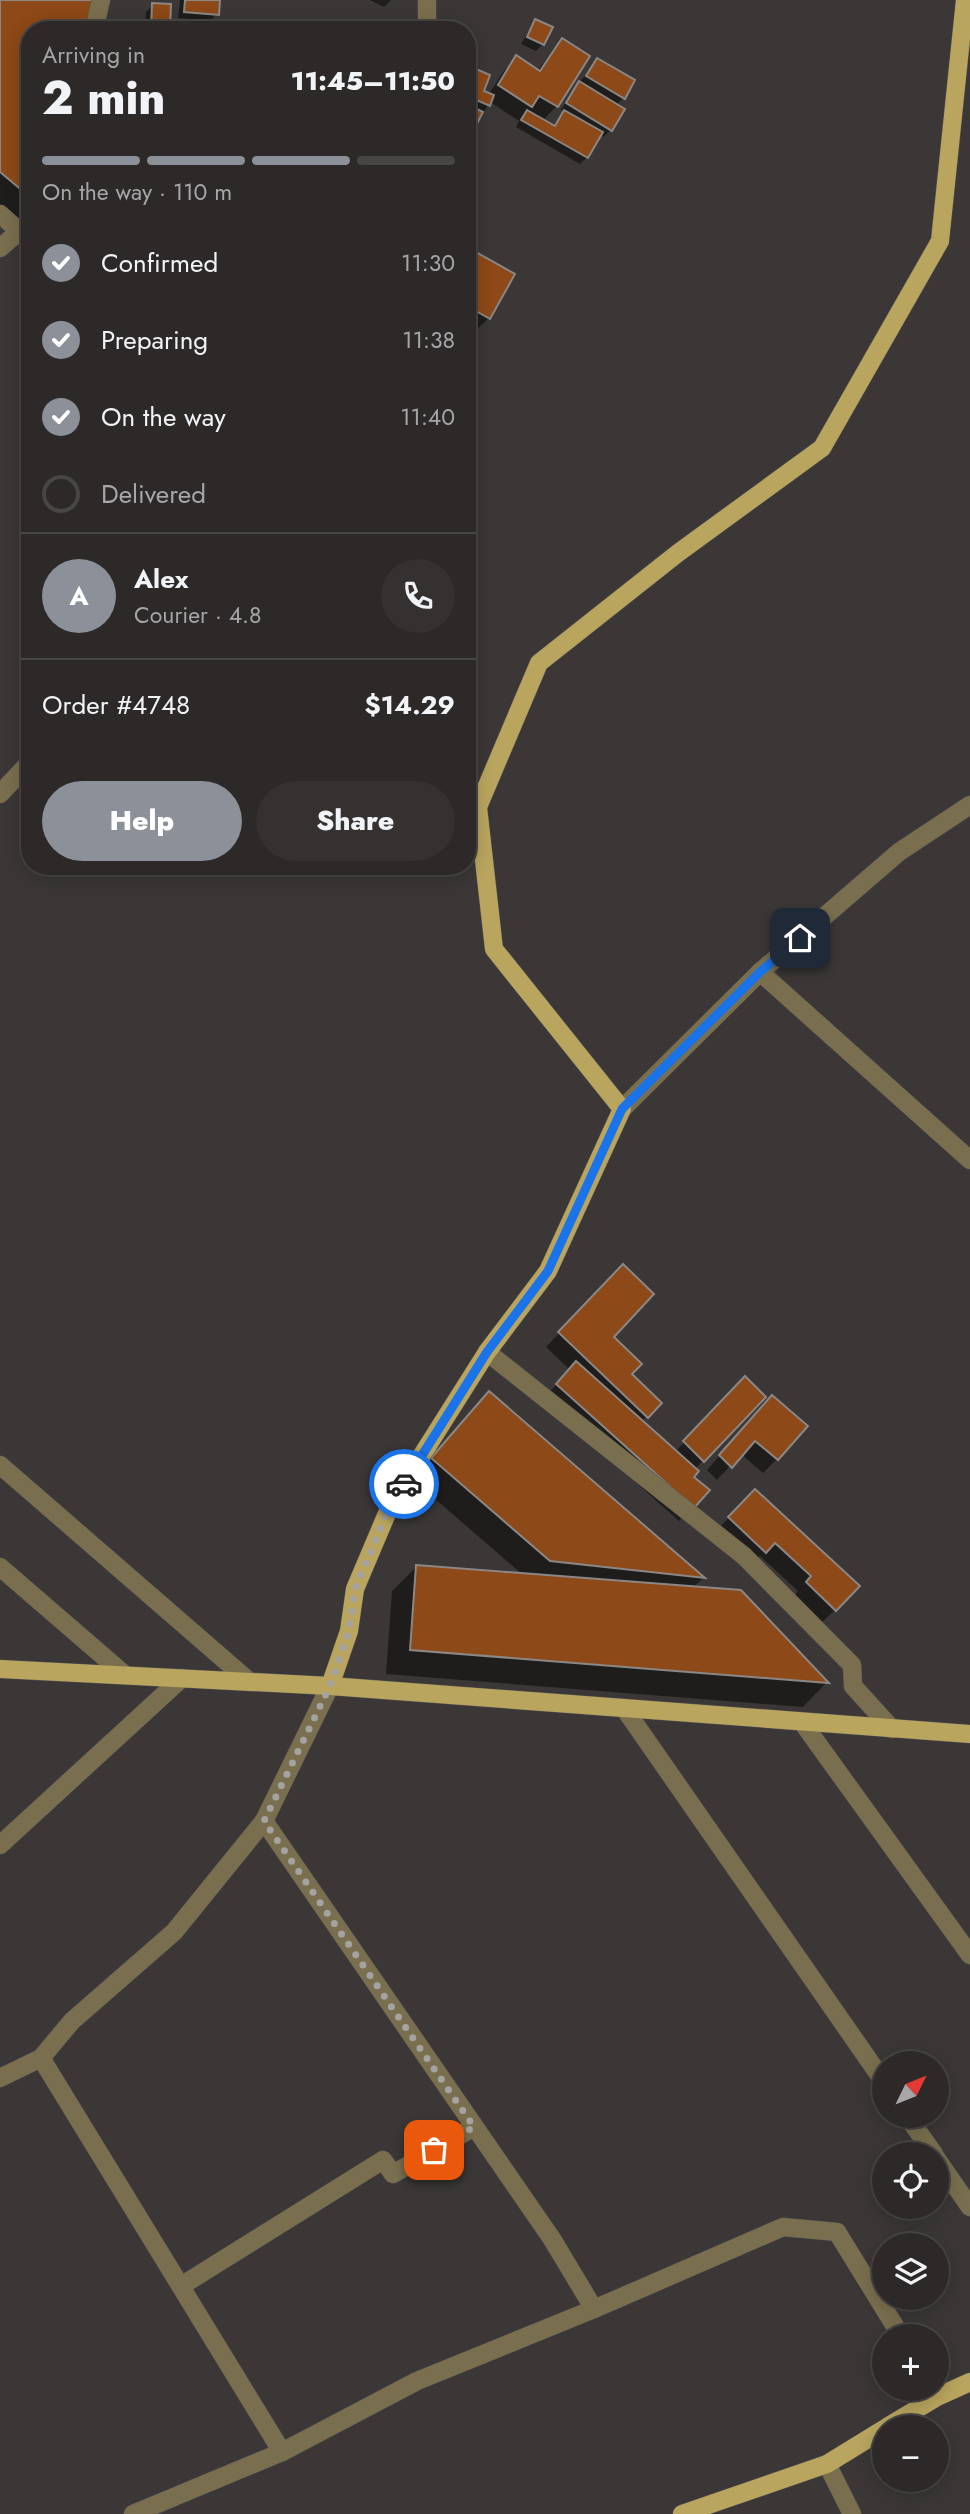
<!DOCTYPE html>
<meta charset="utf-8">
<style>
body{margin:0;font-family:Jost,sans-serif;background:#343130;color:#f1f3f6;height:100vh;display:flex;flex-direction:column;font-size:26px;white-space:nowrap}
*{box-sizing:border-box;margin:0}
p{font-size:23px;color:#a6a6a8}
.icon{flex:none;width:38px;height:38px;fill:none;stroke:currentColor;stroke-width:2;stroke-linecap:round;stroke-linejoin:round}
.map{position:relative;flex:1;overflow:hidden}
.details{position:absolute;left:21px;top:21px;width:455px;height:854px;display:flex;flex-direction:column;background:#2c2928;border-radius:28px;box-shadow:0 4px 18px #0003,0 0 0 2px #484545}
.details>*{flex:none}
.needle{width:46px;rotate:47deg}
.tools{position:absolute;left:872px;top:2051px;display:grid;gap:14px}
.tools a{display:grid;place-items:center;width:77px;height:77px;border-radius:50%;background:#2c2928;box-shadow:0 4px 18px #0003,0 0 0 2px #484545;font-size:35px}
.pin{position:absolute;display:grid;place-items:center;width:60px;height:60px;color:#fff;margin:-30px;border-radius:14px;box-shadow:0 4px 10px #0006}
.courier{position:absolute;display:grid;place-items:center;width:70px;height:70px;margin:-35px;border:5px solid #1a73e8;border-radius:50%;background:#fff;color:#222;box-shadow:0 2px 9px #0007}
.summary em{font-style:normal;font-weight:800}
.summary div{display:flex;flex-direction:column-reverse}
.summary{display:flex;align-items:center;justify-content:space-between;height:119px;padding:0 21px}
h1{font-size:46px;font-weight:800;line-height:52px}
.bar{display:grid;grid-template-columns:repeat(4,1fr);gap:10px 7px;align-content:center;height:84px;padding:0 21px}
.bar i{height:9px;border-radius:5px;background:#484545}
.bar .current{background:#8c9099}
.bar p{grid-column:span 4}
.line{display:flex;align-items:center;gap:18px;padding:0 21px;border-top:2px solid #484545}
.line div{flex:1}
.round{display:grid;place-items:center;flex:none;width:74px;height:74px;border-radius:37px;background:#343130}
ol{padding:0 21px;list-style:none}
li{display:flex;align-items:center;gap:21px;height:77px}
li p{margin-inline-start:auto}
li .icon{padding:7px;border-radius:50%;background:#8c9099;color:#fff;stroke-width:4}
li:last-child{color:#a6a6a8}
li i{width:38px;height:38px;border:4px solid #484545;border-radius:50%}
.action{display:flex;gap:14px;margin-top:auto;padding:14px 21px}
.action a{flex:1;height:80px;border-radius:42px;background:#8c9099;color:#fff;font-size:28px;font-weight:800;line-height:80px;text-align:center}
.action a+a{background:#343130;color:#f1f3f6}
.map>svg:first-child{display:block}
</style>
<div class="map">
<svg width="970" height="2514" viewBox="0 0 970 2514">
<rect width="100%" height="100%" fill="#3a3736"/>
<g fill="#0007">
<path d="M0,0h92l-62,30v181l-17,17 -13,-11z"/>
<path d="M180,0h38l-1,14 -7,7 -32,-3z"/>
<path d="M370,0h21l-7,7z"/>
<path d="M153,5l15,25h-23l1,-18z"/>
<path d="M535,21l8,23 -7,7 -15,-7z"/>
<path d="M562,40l26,16 -31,50 -15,15 11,6 11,-15 -3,-2 12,-20 25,-30 25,38 -7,8 6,4 -12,20 -6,7 -4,-3 -13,23 -7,7 -64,-37 3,-6 -29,-19 -23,38v-73l14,25 8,2 14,-22 13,-14 21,13z"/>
<path d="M467,249l22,69 -14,13 -8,-4z"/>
<path d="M609,1280l3,57 17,37 31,29 -19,19 34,30 57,-59 32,4 -70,73 -3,7 1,30 -13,14 -136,-122 27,-29 -24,-23z"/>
<path d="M489,1393l214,185 -10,10 134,94 -24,25 -417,-33 6,-83 25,-25 106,9 -111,-96z"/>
<path d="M772,1397l5,62 -14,14 -22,-19 -24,26 -10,-10z"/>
<path d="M755,1491l80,119 -14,13 -28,-26 5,-6 -38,-35 -9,9 -36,-33z"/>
</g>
<g fill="#8d4917" stroke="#8a8785" stroke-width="2">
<path d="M0,0h94l-8,30h-56v167l-30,-25z"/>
<path d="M185,0h35l-1,15 -35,-3z"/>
<path d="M152,3l19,1 -1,26h-19z"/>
<path d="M535,19l18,8 -9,18 -17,-8z"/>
<path d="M319,22l56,5 -1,3h-56z"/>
<path d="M562,38l28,18 -32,51 -19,-11 -7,11 -34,-22 18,-30 24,16z"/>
<path d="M597,58l38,22 -10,19 -39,-23z"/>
<path d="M467,65l23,10 -6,16 10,4 -4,11 -23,-10z"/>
<path d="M579,81l46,28 -13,22 -46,-28z"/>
<path d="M467,104l16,8 -16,31z"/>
<path d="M527,110l28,16 9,-16 39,22 -15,26 -67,-38z"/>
<path d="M467,247l48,27 -25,45 -23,-13z"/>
<path d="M623,1264l31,30 -40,43 28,27 -10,10 30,29 -14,15 -90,-86z"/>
<path d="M576,1361l123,110 -5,6 16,13 -16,18 -138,-124z"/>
<path d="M745,1376l21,21 -62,65 -21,-21z"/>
<path d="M489,1391l216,187 -155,-17 -119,-103z"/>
<path d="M772,1395l36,31 -30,34 -23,-19 -23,27 -13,-13z"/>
<path d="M755,1489l105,97 -24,25 -30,-29 5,-6 -36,-33 -9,10 -38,-36z"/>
<path d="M416,1565l325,25 88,93 -419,-33z"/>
</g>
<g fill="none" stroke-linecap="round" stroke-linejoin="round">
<g stroke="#585554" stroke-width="19">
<g id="minor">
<path d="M427,0v30"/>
<path d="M94,30l7,-30"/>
<path d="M0,214l20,18"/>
<path d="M0,248l30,-26"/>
<path d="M0,794l30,-32"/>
<path d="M760,972l210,188"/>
<path d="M622,1109l138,-137 139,-120 71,-47"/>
<path d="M487,1352l257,204 108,109 1,21 39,43"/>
<path d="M0,1465l250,217"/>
<path d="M0,1567l125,108"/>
<path d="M624,1708l260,374"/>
<path d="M802,1722l168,233"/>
<path d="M264,1821l288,418 42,70"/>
<path d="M0,1845l182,-167"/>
<path d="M41,2058l241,394 135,-71 177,-72 189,-82 54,5 64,104"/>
<path d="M0,2078l41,-20 31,-37 102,-89 90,-111 66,-135"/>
<path d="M907,2116l27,38"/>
<path d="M936,2158l34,49"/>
<path d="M181,2286l202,-126 10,14 81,-47"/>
<path d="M827,2464l25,50"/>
<path d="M133,2514l149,-62"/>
</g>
</g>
<g stroke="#585554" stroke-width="19">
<g id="major">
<path d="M0,1669l330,17 640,48"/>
<path d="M330,1686l19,-55 6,-42 36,-85 96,-152 61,-81 74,-162 -128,-160 -16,-142 61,-144 139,-110 144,-105 118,-207 25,-241"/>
<path d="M887,2427l50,-30 33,-15"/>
<path d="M682,2514l145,-50 57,-35"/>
</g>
</g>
<use href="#minor" stroke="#796f4e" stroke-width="18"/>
<use href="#major" stroke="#b9a55e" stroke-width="18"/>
</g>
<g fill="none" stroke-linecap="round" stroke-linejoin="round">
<path stroke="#a5a3a2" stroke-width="7" stroke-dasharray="0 12.6" d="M404,1484l-13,20 -36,85 -6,42 -19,55 -66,135 210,306 -40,23"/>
<path stroke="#1a73e8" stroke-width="9" d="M404,1484l83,-132 61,-81 74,-162 138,-137 40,-34"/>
</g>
</svg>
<div class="tools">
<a><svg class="needle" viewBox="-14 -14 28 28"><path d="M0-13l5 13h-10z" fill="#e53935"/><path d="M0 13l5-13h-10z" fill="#a6a6a8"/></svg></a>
<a><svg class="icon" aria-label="locate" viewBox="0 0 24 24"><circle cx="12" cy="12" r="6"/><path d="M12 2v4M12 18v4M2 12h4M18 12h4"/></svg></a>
<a><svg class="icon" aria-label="layers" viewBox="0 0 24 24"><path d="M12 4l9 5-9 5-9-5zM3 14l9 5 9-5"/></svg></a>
<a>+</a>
<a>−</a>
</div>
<div class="pin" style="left:434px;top:2150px;background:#ea580c"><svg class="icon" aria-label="bag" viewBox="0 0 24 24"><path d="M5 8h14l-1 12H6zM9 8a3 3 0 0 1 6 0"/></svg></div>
<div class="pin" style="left:800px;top:938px;background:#1f2937"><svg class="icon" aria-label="home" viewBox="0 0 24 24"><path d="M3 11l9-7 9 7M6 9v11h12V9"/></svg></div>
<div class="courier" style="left:404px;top:1484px"><svg class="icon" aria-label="car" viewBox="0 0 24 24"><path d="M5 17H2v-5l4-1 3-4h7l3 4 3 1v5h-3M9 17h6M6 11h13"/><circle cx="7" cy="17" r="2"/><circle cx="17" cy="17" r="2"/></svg></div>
<section class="details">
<div class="summary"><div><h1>2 min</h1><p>Arriving in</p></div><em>11:45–11:50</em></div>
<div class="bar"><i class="current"></i><i class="current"></i><i class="current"></i><i></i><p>On the way · 110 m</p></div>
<ol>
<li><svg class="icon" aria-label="check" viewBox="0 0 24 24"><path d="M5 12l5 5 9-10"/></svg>Confirmed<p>11:30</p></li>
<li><svg class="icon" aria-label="check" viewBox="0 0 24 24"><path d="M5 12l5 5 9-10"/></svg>Preparing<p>11:38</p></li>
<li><svg class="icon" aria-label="check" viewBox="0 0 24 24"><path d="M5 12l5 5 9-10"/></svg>On the way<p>11:40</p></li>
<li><i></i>Delivered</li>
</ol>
<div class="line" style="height:126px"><b class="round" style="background:#8c9099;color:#fff">A</b><div><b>Alex</b><p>Courier · 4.8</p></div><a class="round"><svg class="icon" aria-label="phone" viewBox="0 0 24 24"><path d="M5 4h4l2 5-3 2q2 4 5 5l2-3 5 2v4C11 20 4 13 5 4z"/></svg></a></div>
<div class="line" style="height:91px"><div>Order #4748</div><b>$14.29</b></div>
<div class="action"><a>Help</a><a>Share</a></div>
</section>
</div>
